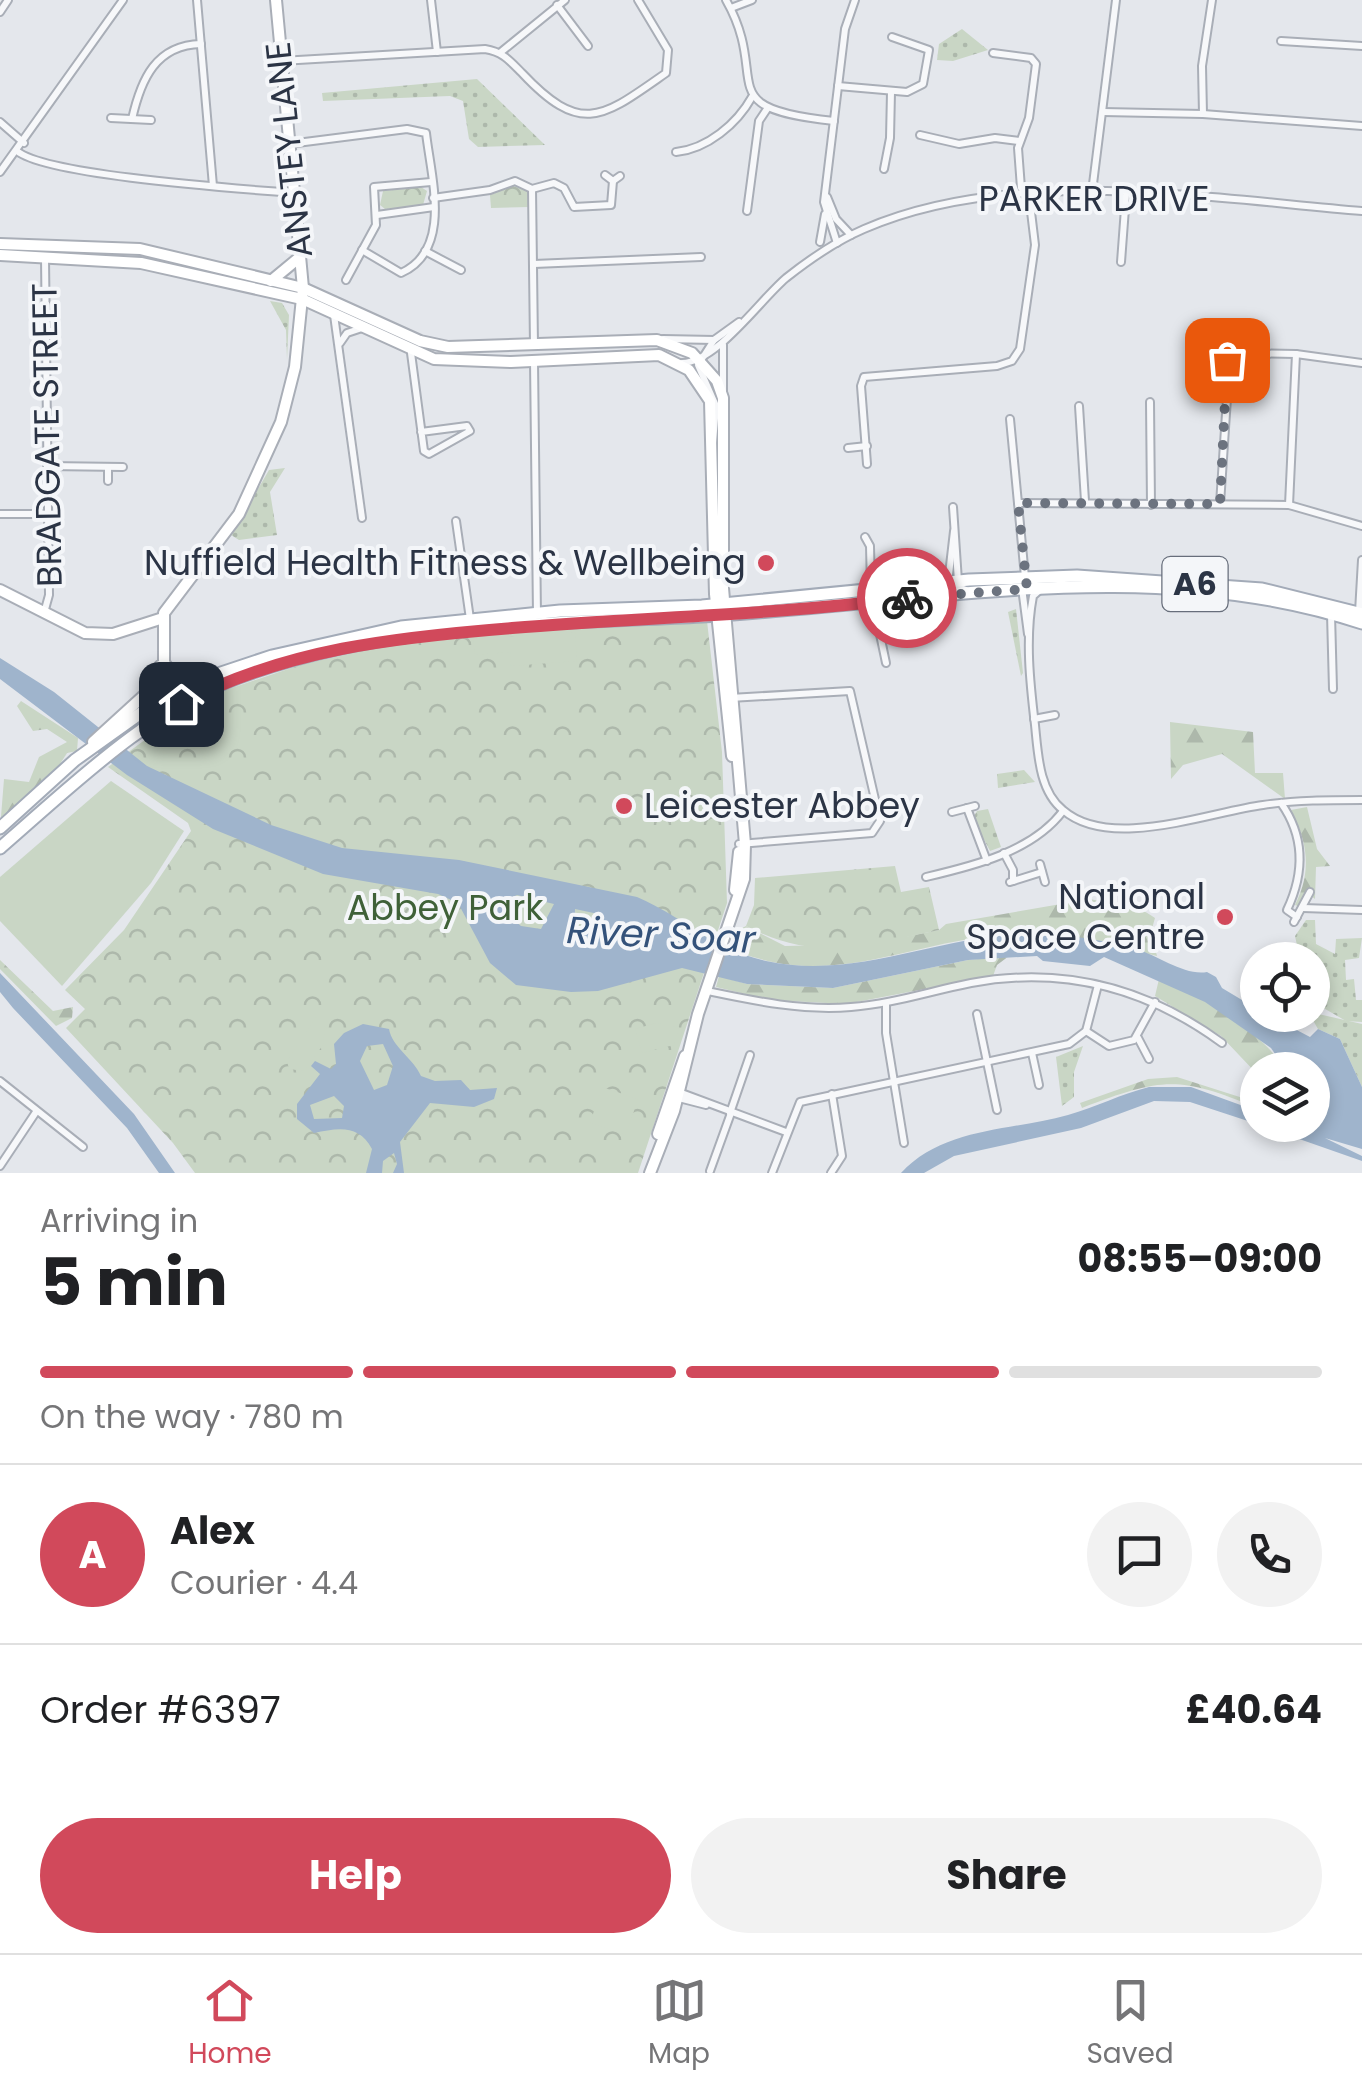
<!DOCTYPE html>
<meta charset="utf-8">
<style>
body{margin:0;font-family:Poppins,sans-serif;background:#f2f2f2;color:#202124;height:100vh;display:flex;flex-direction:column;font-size:38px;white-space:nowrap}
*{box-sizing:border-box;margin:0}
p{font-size:32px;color:#757577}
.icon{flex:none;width:55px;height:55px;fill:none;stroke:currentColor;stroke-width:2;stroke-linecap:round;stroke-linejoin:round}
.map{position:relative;height:1173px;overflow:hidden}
.sheet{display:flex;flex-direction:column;background:#fff;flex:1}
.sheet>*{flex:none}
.buttons{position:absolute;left:1240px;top:942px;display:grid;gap:20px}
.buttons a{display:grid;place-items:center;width:90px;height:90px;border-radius:50%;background:#fff;box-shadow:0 5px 15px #0003;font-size:50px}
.pin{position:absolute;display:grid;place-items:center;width:85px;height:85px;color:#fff;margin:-42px;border-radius:20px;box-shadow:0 5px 15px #0006}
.courier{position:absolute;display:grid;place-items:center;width:100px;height:100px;margin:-50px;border:8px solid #d1495b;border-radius:50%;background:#fff;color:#222;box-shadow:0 2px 12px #0007}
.summary em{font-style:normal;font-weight:700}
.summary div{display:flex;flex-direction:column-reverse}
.summary{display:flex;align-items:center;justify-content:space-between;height:170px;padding:0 40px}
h1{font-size:65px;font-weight:700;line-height:75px}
.bar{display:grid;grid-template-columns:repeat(4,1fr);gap:15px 10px;align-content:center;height:120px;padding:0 40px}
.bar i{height:12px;border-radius:8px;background:#e0e0e0}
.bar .on{background:#d1495b}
.bar p{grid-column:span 4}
.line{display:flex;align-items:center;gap:25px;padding:0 40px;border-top:2px solid #e0e0e0}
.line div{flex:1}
.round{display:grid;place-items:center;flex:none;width:105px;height:105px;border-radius:52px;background:#f2f2f2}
.button{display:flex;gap:20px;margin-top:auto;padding:20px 40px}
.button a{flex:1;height:115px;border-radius:60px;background:#d1495b;color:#fff;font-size:40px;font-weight:700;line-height:115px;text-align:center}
.button a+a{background:#f2f2f2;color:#202124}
.tab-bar{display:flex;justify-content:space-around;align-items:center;height:140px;border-top:2px solid #e0e0e0;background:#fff;font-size:28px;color:#757577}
.tab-bar a{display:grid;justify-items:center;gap:5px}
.tab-bar .on{color:#d1495b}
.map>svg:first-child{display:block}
</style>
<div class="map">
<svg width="1362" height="1173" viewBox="0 0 1362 1173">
<defs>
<pattern id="grass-dots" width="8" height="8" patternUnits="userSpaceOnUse" patternTransform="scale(2.5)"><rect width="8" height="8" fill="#c9d6c5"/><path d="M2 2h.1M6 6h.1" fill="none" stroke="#adb8ab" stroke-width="1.8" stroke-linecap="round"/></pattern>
<pattern id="forest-firs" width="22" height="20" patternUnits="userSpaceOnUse" patternTransform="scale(2.5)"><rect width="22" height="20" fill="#c9d6c5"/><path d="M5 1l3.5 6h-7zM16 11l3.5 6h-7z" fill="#adb8ab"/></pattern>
<pattern id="park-crowns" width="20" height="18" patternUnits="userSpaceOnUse" patternTransform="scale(2.5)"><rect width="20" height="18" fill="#c9d6c5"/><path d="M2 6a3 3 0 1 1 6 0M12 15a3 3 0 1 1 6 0" fill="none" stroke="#adb8ab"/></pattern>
</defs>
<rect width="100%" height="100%" fill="#e4e7ec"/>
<g fill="url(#grass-dots)">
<path d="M962,29l26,21 -35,11 -16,-1 2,-16z"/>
<path d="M477,79l68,66 -67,2 -9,-8 -6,-38 -13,-5 -127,5 -1,-8z"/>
<path d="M270,301l12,2 7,12 -2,45 -1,-30z"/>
<path d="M285,468l-15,24 7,43 -38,5 -8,-5 38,-65z"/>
<path d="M1016,609l7,64 -2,3 -13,-64z"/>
<path d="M1024,770l11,12 -37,6 -1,-14z"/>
<path d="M988,809l13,38 -11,4 -17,-33 4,-7z"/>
<path d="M1306,920h9l1,24 19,10 1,-15 26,-1 -3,20 -14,2 1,20 8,-1 2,21h6v22l-16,-1 -33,-19 -1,-42h-20l6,-10 -3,-14z"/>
<path d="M1314,1013l48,11v63l-22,-48 -22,-10 -8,-14z"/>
<path d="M1083,1046l-9,26v25l-12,9 -6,-49z"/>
</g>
<g fill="url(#forest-firs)">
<path d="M21,701l57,37 -1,13 -10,2 -14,22 -10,4 -43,50 4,-50 25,3 10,-25 28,-15 -20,-13 -14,2 -16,-25z"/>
<path d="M1170,722l83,10 2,41h28l2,26 -63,-45 -39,11 -12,14z"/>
<path d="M1307,807l10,42 13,17 -14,1 -1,32 -9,-7 -3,16 -8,-3c17,-33 13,-62 -4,-95z"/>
<path d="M1090,899c25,6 43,3 65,19l-4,14 6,24c-50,-13 -99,-23 -151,-21 -85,4 -163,49 -249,23 -11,-3 -21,-5 -27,-12l6,-15 10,-5 39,20 84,-2 70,-14 7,-6z"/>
<path d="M1009,956l-12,9 -4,11 -147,28 -76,-4 -54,-13 3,-11 28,8 86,4 135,-28z"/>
<path d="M0,960l53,51 20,-4 -1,11 -16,8 -56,-57z"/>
<path d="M1159,979c47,20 99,49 127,91h-28l-1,4 -36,-38 -66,-40z"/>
<path d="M1177,1077l69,22 11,-14v23c-79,-33 -96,-30 -175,0l-2,-5 68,-24z"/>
</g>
<g fill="url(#park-crowns)">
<path d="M513,186l14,2 2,19 -38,1 -1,-13z"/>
<path d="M421,187l6,4 -4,14 -38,4 -5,-4 3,-14z"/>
<path d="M707,621l15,131 5,151 -89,270h-443l-22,-30 -107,-115 19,-19 -20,-19 59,-60 67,-99 -3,-8 -80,-56 94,-69 101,-34 118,-26 193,-16z"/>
<path d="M895,866l6,26 28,-5 10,43c-76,16 -121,33 -193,-4l8,-21 1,-27z"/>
</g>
<g fill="#c9d6c5">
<path d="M575,632l2,29 -66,5 -1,-14 -35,3 -2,-16z"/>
<path d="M111,781l73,50 -33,52 -89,103 -62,-65v-44z"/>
<path d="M316,1017l9,10 -2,18 -19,26 -15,-2 -2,-8z"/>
<path d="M656,1023l23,4 -5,18 -32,8 -7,-24z"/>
<path d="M602,1087l36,12 -12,36 -36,-12z"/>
</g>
<g fill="#9fb4cc" fill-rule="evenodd">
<path d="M0,658l54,34 93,74 124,59 71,23 117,12 178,37c49,21 72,51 129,64 96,21 184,-32 280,-27 30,2 62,7 90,15 23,7 49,27 71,23l9,5 6,11 35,21 1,6h10l42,22 8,-8 22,10 22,48v62l-37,-11 37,18v5l-103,-36h32l16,6 5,-6v-55h-26l-15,-22 -66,-46 -101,-45 -14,9 -47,-5 -6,-5 -69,4 -135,28 -86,-4 -65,-16 -84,23 -27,1 -55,-7 -26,-22 -32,-60 -20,-9 -115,-20 -110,-45 -86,-54 -127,-96zM517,895l37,9 -13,25 -20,-3 -15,-13 2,-14zM575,909l28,6 -4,14 -7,-5 -11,8 -7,-2z"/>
<path d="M0,973l134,141 41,59h-16l-32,-45 -114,-120 -13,-16z"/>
<path d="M363,1024l26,5c3,18 24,29 32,47l14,5 26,-1 9,10 27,-2 -3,11 -20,8 -44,-4 -30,39 4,31h-11l4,-9 -3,-11 -11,8 -1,12h-16l6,-24c-13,-25 -34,-21 -58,-16l-17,-14v-15l23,-30 -9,-8 4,-5 16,8 5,-5 -2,-20 10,-11zM383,1044l10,22 -6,19 -13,5 -14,-29 7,-15zM334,1096l10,10 -2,12 -28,1 -4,-14z"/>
<path d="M1149,1087h42l66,24v13l-67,-22 -36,-1 -73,27 -127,28 -30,17h-23c43,-46 110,-42 167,-58 28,-8 53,-21 81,-28z"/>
</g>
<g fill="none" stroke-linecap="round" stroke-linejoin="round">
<g stroke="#a9aeb7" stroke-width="10">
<g id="street">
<path d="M197,0l16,186"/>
<path d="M431,0l6,52"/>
<path d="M726,0c46,81 -19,108 108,121"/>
<path d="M557,5l31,41"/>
<path d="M731,8l21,-8"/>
<path d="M0,12l8,-12"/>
<path d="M1281,41l81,5"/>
<path d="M501,52l64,-52"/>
<path d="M281,61l204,-12c18,3 24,11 37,24 60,64 81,44 144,0l2,-23 -30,-50"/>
<path d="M838,86l69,6 16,-8 6,-34 -37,-13"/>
<path d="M1103,112l100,2 159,12"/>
<path d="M1203,114l-1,-48 10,-66"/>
<path d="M111,118l40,2"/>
<path d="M132,119c9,-40 24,-74 69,-75"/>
<path d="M0,122l24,21"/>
<path d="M920,135l39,9 36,-6 24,3"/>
<path d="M289,144l118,-15 19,4c5,44 27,117 -25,140l-39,-23"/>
<path d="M17,151c30,25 228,38 276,42"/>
<path d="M676,152c31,-3 61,-28 76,-55"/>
<path d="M884,169l6,-31 1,-46"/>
<path d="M0,172l123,-172"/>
<path d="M605,175l8,6 7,-5"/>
<path d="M532,189l2,156"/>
<path d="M1092,192l24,-192"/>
<path d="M827,197l9,22 15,16"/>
<path d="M433,198l57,-8 25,-9 17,8 22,-6 10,5 10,19 37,-2 2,-24"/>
<path d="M747,211l12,-90 8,-12"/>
<path d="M377,215l57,-8"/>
<path d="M820,242l5,-28"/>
<path d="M837,243l-13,-41 21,-173 10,-29"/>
<path d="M425,251l36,19"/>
<path d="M1121,262l5,-67"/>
<path d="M534,264l167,-7"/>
<path d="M346,280l30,-55 -2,-38 57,-5"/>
<path d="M334,315l28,203"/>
<path d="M1220,330l13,21"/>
<path d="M663,339l51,1 25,-18"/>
<path d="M340,343l7,-10 15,-5"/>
<path d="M723,345v46"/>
<path d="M411,353l13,98 5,3 41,-23 -3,-5 -46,6"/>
<path d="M534,361l3,254"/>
<path d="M682,363c35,-1 77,-62 104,-85 24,-19 50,-37 78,-49 147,-64 341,-31 498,-18"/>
<path d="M1150,402l1,103"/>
<path d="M1079,406l6,95"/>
<path d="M1010,419l15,158"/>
<path d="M713,443l3,-37 -18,-41 16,-25"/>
<path d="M848,448l19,-2"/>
<path d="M867,464l-6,-78 3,-9 133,-11 15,-5 8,-12 15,-104 -6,-50 -8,-7 -3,-40 11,-30 7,-54 -5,-6 -38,-5"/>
<path d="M47,466l76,1"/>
<path d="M108,467v14"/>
<path d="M1018,503l271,2 73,21"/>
<path d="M1220,504l10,-151 66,1 66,9"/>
<path d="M1289,505l7,-151"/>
<path d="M0,514h48"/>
<path d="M456,521l14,98"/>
<path d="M954,531l-6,52 18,7"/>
<path d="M865,537l5,9 1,42"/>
<path d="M1022,588l6,46"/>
<path d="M1041,589l-8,7c-8,42 -3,87 2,129 3,29 4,66 28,85 47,41 146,2 200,-5 33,-5 66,-5 99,-5"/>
<path d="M942,593l16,-12 -5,-74"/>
<path d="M873,601l13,62"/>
<path d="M1359,612l3,-52"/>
<path d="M44,613l5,-18 -4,-337"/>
<path d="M1331,614l2,75"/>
<path d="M730,698l120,-7 30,130 -8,12 -133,11"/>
<path d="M1034,719l21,-4"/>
<path d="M1281,803c24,34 23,71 6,107l10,7"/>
<path d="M967,808l20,53"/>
<path d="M952,812l23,-6"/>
<path d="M1004,853l9,17v11"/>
<path d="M1040,864l5,18"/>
<path d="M926,877c47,-11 106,-25 137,-66"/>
<path d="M1010,882l32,-10"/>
<path d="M1303,908l59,2"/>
<path d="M1294,922l16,-30"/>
<path d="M707,991c48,10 95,20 144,16 41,-3 79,-16 120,-24 92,-17 176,5 251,60"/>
<path d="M886,1003v30l18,110"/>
<path d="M977,1014l20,96"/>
<path d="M1086,1031l23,15 25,-6 21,-38"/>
<path d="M1138,1038l11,21"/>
<path d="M1032,1053l7,32"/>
<path d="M0,1081l83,66"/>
<path d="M676,1091l110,41"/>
<path d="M675,1097l31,8"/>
<path d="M730,1113l20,-58"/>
<path d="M0,1166l36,-54"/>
<path d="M710,1171l21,-58"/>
<path d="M772,1173l28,-71 269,-58 17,-13 12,-46"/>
<path d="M831,1173l11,-17 -10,-62"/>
</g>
</g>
<g stroke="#a9aeb7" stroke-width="14">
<g id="secondary">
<path d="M0,244l140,5 163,39 117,53 28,6 209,-7 35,13 25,28 6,17v190l22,256 -1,35 -46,135 -24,97 -24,62"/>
<path d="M0,255l141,8 161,36 132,60 77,3 148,-7 30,15 21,31 5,193 17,162"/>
<path d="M271,281l29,-24"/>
<path d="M0,590l85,43 28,1 50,-16"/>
<path d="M165,664l9,12 26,4"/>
<path d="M152,723l12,-50v-60l75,-99 42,-92 14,-55 8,-79 -27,-288"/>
<path d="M93,742l56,-51 11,-25"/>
<path d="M735,890l4,-38"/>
<path d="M658,1134l27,-78"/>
</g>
</g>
<g stroke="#a3abb8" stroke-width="15">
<g id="primary">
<path d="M0,828l75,-68 84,-60 41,-20 72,-24 129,-29 159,-16 142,-5 267,-26 108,-4 185,13 100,25"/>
<path d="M0,848c73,-63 147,-137 239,-171 146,-54 309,-53 463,-61 218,-12 446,-64 660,7"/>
</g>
</g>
<use href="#street" stroke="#f7f8fa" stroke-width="6"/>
<use href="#secondary" stroke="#fff" stroke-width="10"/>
<use href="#primary" stroke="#fff" stroke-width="11"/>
</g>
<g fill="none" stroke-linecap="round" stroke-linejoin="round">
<path stroke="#6c737f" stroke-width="10" stroke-dasharray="0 18" d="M907,598l120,-9 -9,-86 202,1 7,-144"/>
<path stroke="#d1495b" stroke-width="12" d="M181,704c103,-55 217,-67 331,-76 132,-11 264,-13 395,-30"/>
</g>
<g fill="#d1495b" stroke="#f4f6f9" stroke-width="4">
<circle cx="766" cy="563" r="10"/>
<circle cx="624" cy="806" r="10"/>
<circle cx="1225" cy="917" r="10"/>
</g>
<g text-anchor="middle" stroke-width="8" stroke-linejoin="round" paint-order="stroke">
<rect fill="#f4f6f9" stroke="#676e7b" stroke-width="2.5" x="1162.5" y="557" width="65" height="54" rx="8"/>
<g font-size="32" font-weight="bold" fill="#2b3445">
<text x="1195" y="595">A6</text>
</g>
<g font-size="35" fill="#2b3445" stroke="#f4f6f9">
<text transform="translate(289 150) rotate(-96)" y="12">ANSTEY LANE</text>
<text x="1094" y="211">PARKER DRIVE</text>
<text transform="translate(47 435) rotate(-91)" y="12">BRADGATE STREET</text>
</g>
<g font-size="35" fill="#2b3445" stroke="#f4f6f9" text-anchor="end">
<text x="746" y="575">Nuffield Health Fitness &amp; Wellbeing</text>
<text x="644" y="818" text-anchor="start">Leicester Abbey</text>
<text x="1205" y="909">National<tspan x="1205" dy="40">Space Centre</tspan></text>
</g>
<g font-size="35" fill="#3f6138" stroke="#f4f6f9">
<text x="445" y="920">Abbey Park</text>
</g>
<g font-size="38" font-style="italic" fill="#34527a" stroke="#f4f6f9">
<text transform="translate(661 935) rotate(3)" y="13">River Soar</text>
</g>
</g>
</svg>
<div class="buttons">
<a><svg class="icon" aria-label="locate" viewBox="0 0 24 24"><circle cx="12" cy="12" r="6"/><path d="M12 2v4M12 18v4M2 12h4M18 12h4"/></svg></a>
<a><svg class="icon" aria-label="layers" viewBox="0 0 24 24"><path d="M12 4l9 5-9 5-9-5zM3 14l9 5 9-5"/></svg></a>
</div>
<div class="pin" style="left:1227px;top:360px;background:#ea580c"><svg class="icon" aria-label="bag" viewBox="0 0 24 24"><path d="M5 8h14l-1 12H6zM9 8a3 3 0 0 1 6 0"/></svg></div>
<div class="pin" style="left:181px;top:704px;background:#1f2937"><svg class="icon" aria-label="home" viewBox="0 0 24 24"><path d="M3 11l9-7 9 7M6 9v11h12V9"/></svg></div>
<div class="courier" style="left:907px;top:598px"><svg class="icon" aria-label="bike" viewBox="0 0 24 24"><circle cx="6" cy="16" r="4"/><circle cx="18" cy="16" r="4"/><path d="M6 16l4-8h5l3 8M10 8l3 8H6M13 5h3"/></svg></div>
</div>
<section class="sheet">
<div class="summary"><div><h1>5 min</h1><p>Arriving in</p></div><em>08:55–09:00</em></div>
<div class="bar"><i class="on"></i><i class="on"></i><i class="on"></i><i></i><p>On the way · 780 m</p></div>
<div class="line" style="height:180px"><b class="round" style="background:#d1495b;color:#fff">A</b><div><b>Alex</b><p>Courier · 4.4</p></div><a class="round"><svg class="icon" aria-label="chat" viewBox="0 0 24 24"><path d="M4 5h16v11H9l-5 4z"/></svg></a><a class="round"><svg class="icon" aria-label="phone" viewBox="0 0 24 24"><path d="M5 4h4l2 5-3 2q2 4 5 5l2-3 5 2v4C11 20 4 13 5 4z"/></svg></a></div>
<div class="line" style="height:130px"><div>Order #6397</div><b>£40.64</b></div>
<div class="button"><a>Help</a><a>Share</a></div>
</section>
<nav class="tab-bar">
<a class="on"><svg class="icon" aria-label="home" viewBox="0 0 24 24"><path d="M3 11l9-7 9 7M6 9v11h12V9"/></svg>Home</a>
<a><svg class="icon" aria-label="map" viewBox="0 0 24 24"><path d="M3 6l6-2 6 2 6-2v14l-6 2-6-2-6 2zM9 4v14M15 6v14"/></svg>Map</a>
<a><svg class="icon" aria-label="saved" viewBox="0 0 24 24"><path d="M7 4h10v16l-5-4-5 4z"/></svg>Saved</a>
</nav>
